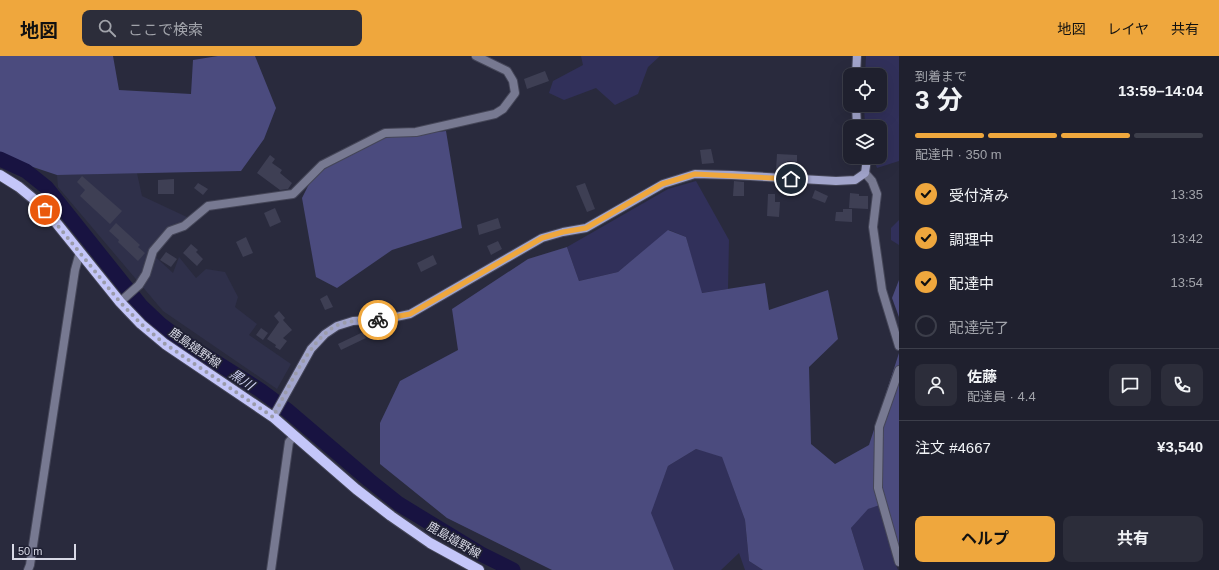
<!DOCTYPE html>
<html lang="ja">
<meta charset="utf-8">
<style>
body{margin:0;font-family:Arial,"Noto Sans JP",sans-serif;background:#2c2d3a;color:#f1f3f6;height:100vh;display:flex;flex-direction:column;font-size:15px;white-space:nowrap}
*{box-sizing:border-box;margin:0}
p{font-size:13px;color:#a1a3aa}
.icon{flex:none;width:22px;height:22px;fill:none;stroke:currentColor;stroke-width:2;stroke-linecap:round;stroke-linejoin:round}
.map{position:relative;flex:1;overflow:hidden}
.drawer{display:flex;flex-direction:column;background:#1f202e;width:320px}
.drawer>*{flex:none}
.tools{position:absolute;left:843px;top:12px;display:grid;gap:8px}
.tools a{display:grid;place-items:center;width:44px;height:44px;border-radius:8px;background:#1f202e;box-shadow:0 4px 16px #0002,0 0 0 1px #3c3e4a;font-size:20px}
.scale{position:absolute;left:12px;bottom:10px;width:64px;box-sizing:border-box;padding-left:4px;border:2px solid #d8d9e6;border-top:0;font-size:11px;line-height:14px;white-space:nowrap;color:#d8d9e6;-webkit-text-stroke:3px #1f2033;paint-order:stroke}
.pin{position:absolute;display:grid;place-items:center;width:34px;height:34px;color:#fff;margin:-17px;border:2px solid #fff;border-radius:50%;box-shadow:0 1px 4px #0007}
.courier{position:absolute;display:grid;place-items:center;width:40px;height:40px;margin:-20px;border:3px solid #efa73d;border-radius:50%;background:#fff;color:#222;box-shadow:0 1px 5px #0007}
.summary em{font-style:normal;font-weight:700}
.summary div{display:flex;flex-direction:column-reverse}
.summary{display:flex;align-items:center;justify-content:space-between;height:68px;padding:0 16px}
h1{font-size:26px;font-weight:700;line-height:30px}
.bar{display:grid;grid-template-columns:repeat(4,1fr);gap:6px 4px;align-content:center;height:48px;padding:0 16px}
.bar i{height:5px;border-radius:3px;background:#3c3e4a}
.bar .selected{background:#efa73d}
.bar p{grid-column:span 4}
.line{display:flex;align-items:center;gap:10px;padding:0 16px;border-top:1px solid #3c3e4a}
.line div{flex:1}
.round{display:grid;place-items:center;flex:none;width:42px;height:42px;border-radius:8px;background:#2c2d3a}
ol{padding:0 16px;list-style:none}
li{display:flex;align-items:center;gap:12px;height:44px}
li p{margin-inline-start:auto}
li .icon{padding:4px;border-radius:50%;background:#efa73d;color:#111;stroke-width:4}
li:last-child{color:#a1a3aa}
li i{width:22px;height:22px;border:2px solid #3c3e4a;border-radius:50%}
.cta{display:flex;gap:8px;margin-top:auto;padding:8px 16px}
.cta a{flex:1;height:46px;border-radius:8px;background:#efa73d;color:#111;font-size:16px;font-weight:700;line-height:46px;text-align:center}
.cta a+a{background:#2c2d3a;color:#f1f3f6}
header{display:flex;align-items:center;gap:24px;box-sizing:border-box;height:56px;padding:0 20px;background:#efa73d;color:#111}
header strong{font-size:19px}
nav{display:flex;gap:22px;margin-inline-start:auto;font-size:14px}
.search{width:280px;height:36px;background:#2c2d3a;display:flex;align-items:center;gap:10px;box-sizing:border-box;padding:0 14px;border-radius:8px;color:#a1a3aa;font-size:15px}
main{display:flex;flex:1;min-height:0}
.map>svg:first-child{display:block}
</style>
<header>
<strong>地図</strong>
<div class="search"><svg class="icon" aria-label="search" viewBox="0 0 24 24"><circle cx="10" cy="10" r="6"/><path d="M15 15l6 6"/></svg>ここで検索</div>
<nav><a>地図</a><a>レイヤ</a><a>共有</a></nav>
</header>
<main>
<div class="map">
<svg width="899" height="514" viewBox="0 0 899 514">
<rect width="100%" height="100%" fill="#292a3d"/>
<path fill="#2f304a" d="M137,117l5,23 47,22 -19,9 -21,24 24,22 6,-16 17,21 10,-9 19,3 13,25 -3,10 22,17 -8,11 42,29 -14,25 -114,-78 -105,-124 -1,-12z"/>
<g fill="#31305a">
<path d="M581,0h79l-12,11 -10,27 -23,11 -19,-17 -32,12 -15,-7 4,-12 30,-16z"/>
<path d="M866,0h33v105l-22,7 -4,-11h7v-30h-15l-1,-22h16v-30h-15z"/>
<path d="M696,125l33,59 -1,49 -27,4 -15,-56 -17,-7 -51,42 -39,9 -12,-34 101,-58z"/>
<path d="M899,164v25l-8,-5v-12z"/>
<path d="M696,393l26,7 23,64 4,41 14,9h-18l-6,-17 -18,17h-47l-24,-57 18,-47z"/>
<path d="M880,449l14,56 4,9h-34l-13,-42 16,-19z"/>
</g>
<g fill="#4b4b7e">
<path d="M0,0h113l6,34 72,4 2,-34 25,-4h37l21,52 -12,31 -23,32 -184,4 -57,-19z"/>
<path d="M446,75l16,97 -70,22 -55,38 -21,-11 -14,-79 7,-14 16,-16 58,-30z"/>
<path d="M668,174l18,7 16,56 63,-10 4,27 59,-20 10,49 -29,28 2,77 24,20 34,-19 30,-92v204l-5,4 -14,-56 -12,4 -17,19 13,42h-101l-14,-9 -4,-41 -23,-63 -26,-8 -28,17 -17,47 23,57h-122l-105,-52 -67,-54v-41l20,-42 58,-31 -6,-41 76,-50 39,-12 12,34 39,-9z"/>
<path d="M899,224v37l-7,-19z"/>
</g>
<g fill="none" stroke-linecap="round" stroke-linejoin="round">
<path stroke="#181341" stroke-width="15" d="M0,103l26,12 20,16 95,119 19,18 24,18 76,48 27,20 82,70 30,24 82,50 32,16"/>
</g>
<g fill="#3e3f54">
<path d="M545,15l4,10 -22,8 -3,-10z"/>
<path d="M711,93l3,14 -12,1 -2,-14z"/>
<path d="M777,98l20,1v7l-10,-1v9h-11z"/>
<path d="M270,99l5,4 -3,4 10,7 -2,3 12,10 -4,6 -8,1 -23,-17z"/>
<path d="M82,120l40,35 -12,13 -30,-28 5,-6 -8,-8z"/>
<path d="M174,123v15h-16v-14z"/>
<path d="M734,125l10,1v14h-11z"/>
<path d="M198,127l10,6 -5,6 -9,-7z"/>
<path d="M585,127l10,26 -8,3 -11,-26z"/>
<path d="M815,134l13,6 -3,7 -13,-5z"/>
<path d="M850,137l9,1v2h9v13l-19,-1z"/>
<path d="M768,138h7v8h5l-1,15 -12,-1z"/>
<path d="M275,152l6,14 -11,5 -6,-14z"/>
<path d="M843,153h9v13l-17,-1 1,-9h7z"/>
<path d="M498,162l3,10 -22,7 -2,-10z"/>
<path d="M116,167l24,22 -2,2 7,6 -7,8 -20,-19 1,-2 -10,-9z"/>
<path d="M246,181l7,16 -10,4 -7,-15z"/>
<path d="M498,185l4,8 -11,6 -4,-9z"/>
<path d="M191,188l7,6 -2,2 7,7 -6,7 -14,-13z"/>
<path d="M166,196l11,7 -6,8 -11,-7z"/>
<path d="M433,199l4,9 -16,8 -4,-9z"/>
<path d="M327,239l6,12 -8,3 -5,-11z"/>
<path d="M279,255l6,7 -2,2 9,10 -9,8 4,3 -7,9 -5,-3 1,-2 -9,-6 12,-17 -5,-6z"/>
<path d="M377,270l3,6 -12,6 -3,-6z"/>
<path d="M261,272l7,5 -5,7 -7,-5z"/>
<path d="M363,276l3,6 -25,12 -3,-6z"/>
</g>
<g fill="none" stroke-linecap="round" stroke-linejoin="round">
<g stroke="#454658" stroke-width="10">
<g id="street">
<path d="M865,117l7,8 5,13 -4,33 9,63 17,56"/>
<path d="M120,246l19,-17 7,-11 7,-23 17,-20 14,-5 24,-20 85,-12 29,-29 63,-32 31,-1 79,-18 8,-5 12,-16 -2,-12 -6,-10 -31,-15"/>
<path d="M899,314l-20,57 -1,61 21,74"/>
<path d="M28,514l2,-5 45,-295 5,-18"/>
<path d="M271,514l18,-128 5,-6"/>
</g>
</g>
<g stroke="#454658" stroke-width="10">
<g id="secondary">
<path d="M856,19l1,-19"/>
<path d="M856,49l1,22"/>
<path d="M273,361l38,-68 14,-15 12,-8 16,-5 33,-2 24,-5 132,-76 21,-6 23,-4 77,-44 32,-10 37,1 104,6 19,-1 10,-7 2,-14 -1,-2"/>
</g>
</g>
<g stroke="#454658" stroke-width="12">
<path id="primary" d="M0,119l19,12 17,14 18,19 66,82 21,22 24,20 108,73 83,72 35,27 39,27 49,27"/>
</g>
<use href="#street" stroke="#777991" stroke-width="8"/>
<use href="#secondary" stroke="#a2a5cc" stroke-width="8"/>
<use href="#primary" stroke="#c4c6f9" stroke-width="10"/>
</g>
<g fill="none" stroke-linecap="round" stroke-linejoin="round">
<path stroke="#9b9cab" stroke-width="4" stroke-dasharray="0 7.2" d="M45,154l75,92 21,22 24,20 108,73c14,-26 37,-80 65,-92 13,-5 26,-5 40,-5"/>
<path stroke="#efa73d" stroke-width="5" d="M378,264l32,-6 132,-76 21,-6 23,-4 76,-44 33,-10 96,5"/>
</g>
<g text-anchor="middle" stroke-width="3.5" stroke-linejoin="round" paint-order="stroke">
<g font-size="12" fill="#d8d9e6" stroke="#1f2033">
<text transform="translate(195 292) rotate(35)" y="4">鹿島嬉野線</text>
<text transform="translate(454 484) rotate(30)" y="4">鹿島嬉野線</text>
</g>
<g font-size="13" font-style="italic" fill="#cfd2f2" stroke="#1f2033">
<text transform="translate(242 323) rotate(34)" y="5">黒川</text>
</g>
</g>
</svg>
<div class="tools">
<a><svg class="icon" aria-label="locate" viewBox="0 0 24 24"><circle cx="12" cy="12" r="6"/><path d="M12 2v4M12 18v4M2 12h4M18 12h4"/></svg></a>
<a><svg class="icon" aria-label="layers" viewBox="0 0 24 24"><path d="M12 4l9 5-9 5-9-5zM3 14l9 5 9-5"/></svg></a>
</div>
<div class="scale">50 m</div>
<div class="pin" style="left:45px;top:154px;background:#ea580c"><svg class="icon" aria-label="bag" viewBox="0 0 24 24"><path d="M5 8h14l-1 12H6zM9 8a3 3 0 0 1 6 0"/></svg></div>
<div class="pin" style="left:791px;top:123px;background:#1f2937"><svg class="icon" aria-label="home" viewBox="0 0 24 24"><path d="M3 11l9-7 9 7M6 9v11h12V9"/></svg></div>
<div class="courier" style="left:378px;top:264px"><svg class="icon" aria-label="bike" viewBox="0 0 24 24"><circle cx="6" cy="16" r="4"/><circle cx="18" cy="16" r="4"/><path d="M6 16l4-8h5l3 8M10 8l3 8H6M13 5h3"/></svg></div>
</div>
<section class="drawer">
<div class="summary"><div><h1>3 分</h1><p>到着まで</p></div><em>13:59–14:04</em></div>
<div class="bar"><i class="selected"></i><i class="selected"></i><i class="selected"></i><i></i><p>配達中 · 350 m</p></div>
<ol>
<li><svg class="icon" aria-label="check" viewBox="0 0 24 24"><path d="M5 12l5 5 9-10"/></svg>受付済み<p>13:35</p></li>
<li><svg class="icon" aria-label="check" viewBox="0 0 24 24"><path d="M5 12l5 5 9-10"/></svg>調理中<p>13:42</p></li>
<li><svg class="icon" aria-label="check" viewBox="0 0 24 24"><path d="M5 12l5 5 9-10"/></svg>配達中<p>13:54</p></li>
<li><i></i>配達完了</li>
</ol>
<div class="line" style="height:72px"><a class="round"><svg class="icon" aria-label="person" viewBox="0 0 24 24"><circle cx="12" cy="8" r="4"/><path d="M4 21q1-7 8-7t8 7"/></svg></a><div><b>佐藤</b><p>配達員 · 4.4</p></div><a class="round"><svg class="icon" aria-label="chat" viewBox="0 0 24 24"><path d="M4 5h16v11H9l-5 4z"/></svg></a><a class="round"><svg class="icon" aria-label="phone" viewBox="0 0 24 24"><path d="M5 4h4l2 5-3 2q2 4 5 5l2-3 5 2v4C11 20 4 13 5 4z"/></svg></a></div>
<div class="line" style="height:52px"><div>注文 #4667</div><b>¥3,540</b></div>
<div class="cta"><a>ヘルプ</a><a>共有</a></div>
</section>
</main>
